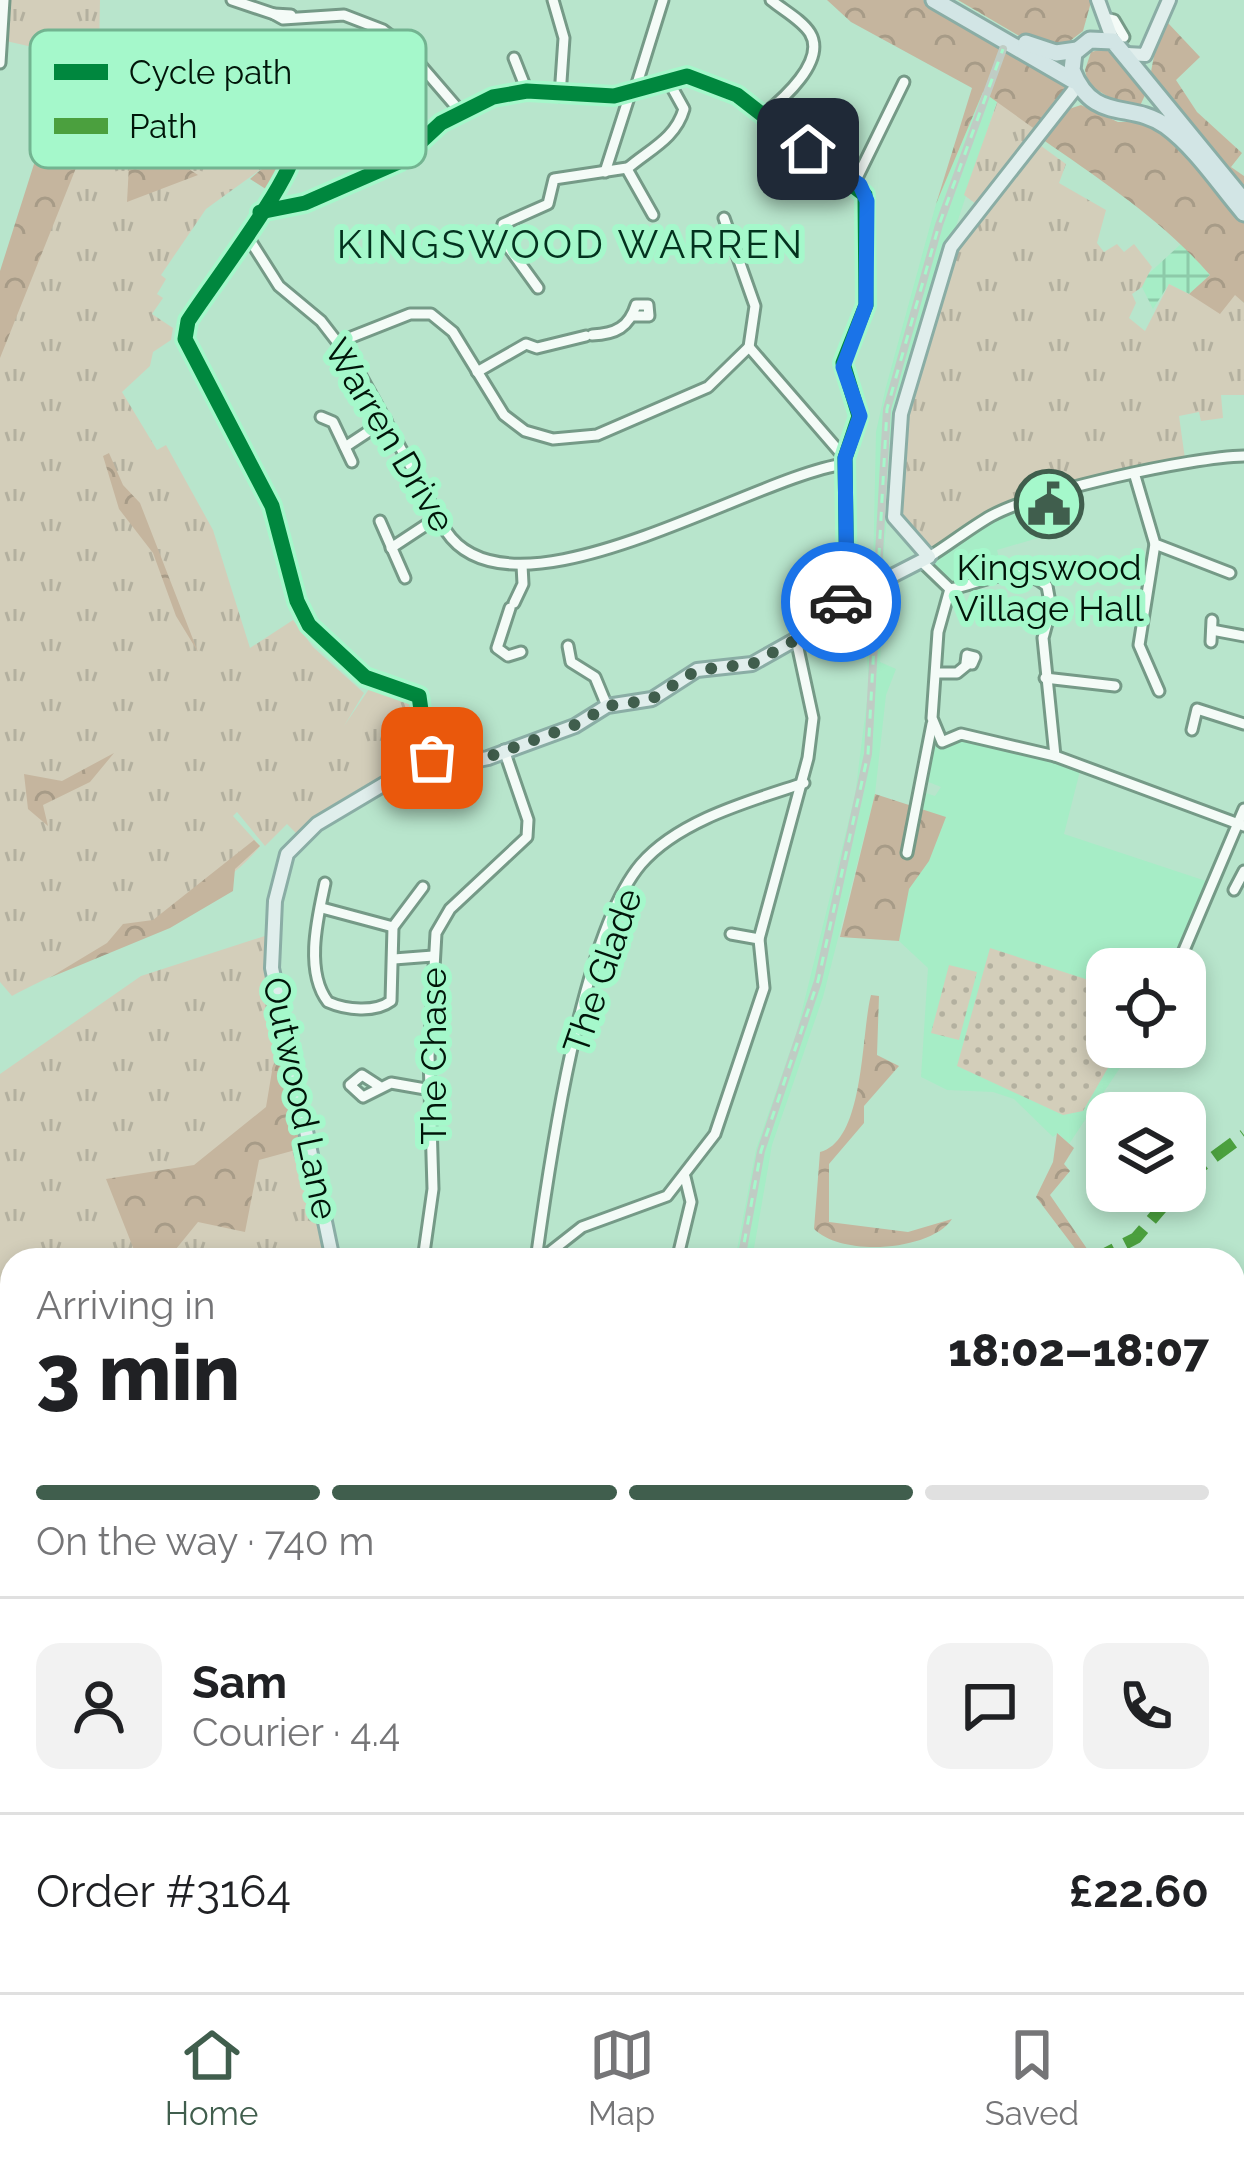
<!DOCTYPE html>
<meta charset="utf-8">
<style>
body{margin:0;font-family:Raleway,sans-serif;background:#f2f2f2;color:#202124;height:100vh;display:flex;flex-direction:column;font-size:45px;white-space:nowrap}
*{box-sizing:border-box;margin:0}
p{font-size:39px;color:#757577}
.icon{flex:none;width:66px;height:66px;fill:none;stroke:currentColor;stroke-width:2;stroke-linecap:round;stroke-linejoin:round}
.map{position:relative;flex:1;overflow:hidden}
.details{position:absolute;left:0px;top:1248px;width:1245px;height:744px;display:flex;flex-direction:column;background:#fff;border-radius:36px 36px 0 0;box-shadow:0 6px 18px #0003}
.details>*{flex:none}
.tools{position:absolute;left:1086px;top:948px;display:grid;gap:24px}
.tools a{display:grid;place-items:center;width:120px;height:120px;border-radius:24px;background:#fff;box-shadow:0 6px 18px #0003;font-size:60px}
.pin{position:absolute;display:grid;place-items:center;width:102px;height:102px;color:#fff;margin:-51px;border-radius:24px;box-shadow:0 6px 18px #0006}
.courier{position:absolute;display:grid;place-items:center;width:120px;height:120px;margin:-60px;border:9px solid #1a73e8;border-radius:50%;background:#fff;color:#222;box-shadow:0 3px 15px #0007}
.head em{font-style:normal;font-weight:800}
.head div{display:flex;flex-direction:column-reverse}
.head{display:flex;align-items:center;justify-content:space-between;height:204px;padding:0 36px}
h1{font-size:78px;font-weight:800;line-height:90px}
.bar{display:grid;grid-template-columns:repeat(4,1fr);gap:18px 12px;align-content:center;height:144px;padding:0 36px}
.bar i{height:15px;border-radius:9px;background:#e0e0e0}
.bar .selected{background:#405e4d}
.bar p{grid-column:span 4}
.line{display:flex;align-items:center;gap:30px;padding:0 36px;border-top:3px solid #e0e0e0}
.line div{flex:1}
.round{display:grid;place-items:center;flex:none;width:126px;height:126px;border-radius:24px;background:#f2f2f2}
.tabs{display:flex;justify-content:space-around;align-items:center;height:168px;border-top:3px solid #e0e0e0;background:#fff;font-size:33px;color:#757577}
.tabs a{display:grid;justify-items:center;gap:6px}
.tabs .selected{color:#405e4d}
.map>svg:first-child{display:block}
</style>
<div class="map">
<svg width="1244" height="1992" viewBox="0 0 1244 1992">
<defs>
<pattern id="industrial-grid" width="8" height="8" patternUnits="userSpaceOnUse" patternTransform="scale(3)"><rect width="8" height="8" fill="#a6edc6"/><path d="M0 4h8M4 0v8" fill="none" stroke="#8dcaa9"/></pattern>
<pattern id="grass-tufts" width="24" height="20" patternUnits="userSpaceOnUse" patternTransform="scale(3)"><rect width="24" height="20" fill="#d3ceba"/><path d="M3 7l-1-3M5 7V3M7 7l1-3M15 17l-1-3M17 17v-4M19 17l1-3" fill="none" stroke="#b3b09f"/></pattern>
<pattern id="forest-crowns" width="20" height="18" patternUnits="userSpaceOnUse" patternTransform="scale(3)"><rect width="20" height="18" fill="#c5b59e"/><path d="M2 6a3 3 0 1 1 6 0M12 15a3 3 0 1 1 6 0" fill="none" stroke="#a79b87"/></pattern>
<pattern id="park-dots" width="8" height="8" patternUnits="userSpaceOnUse" patternTransform="scale(3)"><rect width="8" height="8" fill="#d3ceba"/><path d="M2 2h.1M6 6h.1" fill="none" stroke="#b3b09f" stroke-width="1.8" stroke-linecap="round"/></pattern>
</defs>
<rect width="100%" height="100%" fill="#b8e5cc"/>
<g fill="#a6edc6">
<path d="M1012,55l-102,312 -16,67 -12,140h-9l3,-142 10,-45 50,-183 47,-112z"/>
<path d="M1058,498l11,22 -31,18 -41,12 5,21 -51,14 -23,-22 68,-48z"/>
<path d="M891,581l-8,17 -3,64 16,7 -10,26 -11,99 -52,203 -51,148 -20,115h-17l21,-111 41,-118 58,-236 14,-110 -3,-38 -7,-1v-51l9,-2 2,-8z"/>
<path d="M932,734l10,11 23,-8 115,34 -16,63 145,48 -35,87h-67v78h27l-65,97 -11,-11 -5,4 -39,-38 -21,-7 -46,-2 -26,-13 7,-109 -29,-27 12,-139 8,-11 16,5 6,-9 -20,-8z"/>
</g>
<path fill="url(#industrial-grid)" d="M1182,243l28,32 -21,19 -20,-10 -16,25 -11,-22 3,-10z"/>
<g fill="url(#grass-tufts)">
<path d="M6,0h94l-1,56 -15,-3 -3,5 -75,-17z"/>
<path d="M998,100l38,30 -60,74 -12,-9z"/>
<path d="M100,107l160,31 8,15 -4,14 -58,42 -45,66 5,4 -9,15 6,4 -11,16 21,14 -2,12 -18,12 -3,14 -28,26 35,58 9,-5 47,85 37,118 43,-28 20,27 51,46 -20,33 25,-37 29,1 17,14 4,56 -64,34 -57,41 -11,-11 -22,22 -28,-34 -4,4 27,30c-42,56 -183,116 -248,150l-12,-14v-631z"/>
<path d="M1037,143l29,21 -7,19 47,27 -9,33 7,9 13,-8 7,8 10,-8 18,23 -10,20 -10,7 4,9 -7,15 16,13 24,-47 20,10 47,1 8,8v92h-23l2,23 -22,3 -2,-9 -20,4 6,43 -193,57 -63,41 -35,-40 3,-72 64,-210z"/>
<path d="M271,934l62,326h-321v421l-12,-6v-601l141,-98z"/>
<path d="M12,1826v154h119l-2,12h-118l-11,-13v-132z"/>
<path d="M190,1980h163v12h-168z"/>
<path d="M418,1980h171v12h-169z"/>
</g>
<g fill="url(#forest-crowns)">
<path d="M827,0h96l144,85 1,7 -32,38 -53,-38 -47,112 36,-116 -121,-66z"/>
<path d="M958,0h133v2l-8,29 -21,16 -29,-3z"/>
<path d="M1168,23l32,34 -24,23 21,32 45,41 -11,14 13,9v20l-94,-119 7,-37z"/>
<path d="M1104,49l13,6 28,40 -5,11 -19,-1 -33,-21 -3,-14 6,-18z"/>
<path d="M84,53c76,16 187,3 211,94l-23,46 -22,-14 14,-12 4,-13 -8,-16 -160,-30 -100,250v-87l41,-129z"/>
<path d="M1081,105l37,17h28l19,8 79,88v85l-9,-8 -15,19 -31,-20 21,-19c-49,-56 -108,-94 -168,-136l18,-27z"/>
<path d="M178,162l20,13 -71,27 2,-37z"/>
<path d="M109,453l14,32 17,18 58,149 -22,-36 -23,-63 -34,-44 -16,-53z"/>
<path d="M114,753l-24,29 -47,23 5,21 -20,-17 -4,-35 38,7z"/>
<path d="M875,794l71,23 -17,44 -20,28 -10,52 -59,-4z"/>
<path d="M254,840l6,6 -25,23 -2,22 -63,37 -121,50 58,-35 16,-19 30,-4z"/>
<path d="M871,995l8,1 -2,59 22,11 -35,40v17l-35,41v58l79,10 44,-13c-20,31 -108,39 -138,10l6,-77c45,-11 41,-120 51,-157z"/>
<path d="M291,1061l19,85 -51,14 -14,72 -47,-10 -31,38h-29l-32,-81 88,-14 72,-58 7,-42z"/>
<path d="M1057,1133l17,15 -10,16 6,7 -20,24 42,61 -9,3 -47,-62 17,-35z"/>
<path d="M1233,1904l11,18v70h-178l13,-12h154z"/>
<path d="M589,1980h376l-3,12h-373z"/>
</g>
<g fill="url(#park-dots)">
<path d="M990,948l117,38v61h13l-37,64 -20,4 -106,-49z"/>
<path d="M949,965l28,7 -18,68 -28,-7z"/>
</g>
<g fill="none" stroke-linecap="round" stroke-linejoin="round">
<g stroke="#759a87" stroke-width="15">
<g id="minor">
<path d="M232,0l42,14"/>
<path d="M553,0l11,38 -4,58"/>
<path d="M291,15l-17,-1 9,5 61,-4 39,15 21,16 56,65"/>
<path d="M1104,18l10,2 10,17"/>
<path d="M146,53c22,19 61,14 88,24 30,13 64,33 61,71 -2,31 -86,140 -107,173l-3,18 87,167 25,95 12,24 56,52 54,19 8,56 -4,15"/>
<path d="M514,58l13,33"/>
<path d="M0,63l4,-63"/>
<path d="M635,90l28,-90"/>
<path d="M763,115c19,-15 64,-54 47,-82 -8,-13 -27,-23 -39,-33"/>
<path d="M605,172l26,-81"/>
<path d="M855,182l49,-100"/>
<path d="M260,212l45,-9 94,-41 42,-39 52,-26 34,-6 87,5 73,-20 50,19 128,100 1,110 -23,58 16,53 -14,42 2,138"/>
<path d="M653,215l-26,-46c21,-19 48,-29 57,-60l-15,-27"/>
<path d="M724,218l31,88 -6,41"/>
<path d="M246,234l33,52 42,35 34,44 91,166c66,100 309,-56 399,-67"/>
<path d="M538,288l-37,-51 2,-13 45,-20 6,-25 73,-11"/>
<path d="M592,335c24,-1 37,-8 44,-30h12l1,11h-15"/>
<path d="M339,342l71,-28h21l22,18 51,83 21,16 28,8 44,-4 111,-48 41,-40 96,111"/>
<path d="M477,372l49,-28 11,4 49,-12"/>
<path d="M321,417l12,5 19,40"/>
<path d="M345,447l41,-27"/>
<path d="M1135,476l20,68 75,29"/>
<path d="M380,521l25,57"/>
<path d="M1155,544l-16,101 20,46"/>
<path d="M391,548l47,-31"/>
<path d="M929,557c21,-13 41,-29 62,-41 46,-25 200,-59 253,-60"/>
<path d="M922,562l28,27"/>
<path d="M950,589l-12,43 -6,86 10,24 19,-8 94,22 189,70"/>
<path d="M950,589c34,-5 65,-30 97,-3l4,22 -8,30 12,118"/>
<path d="M514,603l9,-19 -1,-19"/>
<path d="M510,608l-13,40 11,8 13,-4"/>
<path d="M1212,630l32,6"/>
<path d="M1211,642l1,-22"/>
<path d="M568,646l3,16 24,15 12,29"/>
<path d="M967,655l8,2 -3,7 -6,-1z"/>
<path d="M937,673h20l11,-9"/>
<path d="M1045,678l70,8"/>
<path d="M1192,730l5,-21 47,15"/>
<path d="M907,853l25,-129"/>
<path d="M325,883c-7,33 -21,88 3,119 18,8 47,11 63,-1l2,-74 30,-40"/>
<path d="M1234,890l10,-19"/>
<path d="M322,908l71,19"/>
<path d="M731,934l28,5"/>
<path d="M394,959l39,-3"/>
<path d="M1176,969l68,-160"/>
<path d="M379,1086l-17,-11 -12,10 13,12 28,-14 40,7"/>
<path d="M678,1256l13,-54 -6,-25"/>
<path d="M423,1260l10,-71 -4,-133 7,-123 14,-24 77,-72 1,-17 -24,-70"/>
<path d="M536,1260c13,-95 45,-325 105,-396 38,-44 109,-63 163,-81"/>
<path d="M540,1260l42,-33 85,-31 48,-62 49,-146 -5,-49 49,-181 5,-40 -17,-79"/>
<path d="M1019,1980l2,12"/>
<path d="M1145,1980l2,12"/>
<path d="M1038,1985l1,7"/>
<path d="M1062,1992l14,-12"/>
</g>
</g>
<g stroke="#8aada5" stroke-width="18">
<g id="major">
<path d="M1098,0l15,41"/>
<path d="M1127,54l18,1 24,-55"/>
<path d="M888,578l41,-21 -35,-40 7,-103 50,-167 127,-162"/>
<path d="M333,1260l-61,-292 3,-67 12,-47 30,-30 79,-47 92,-19 87,-32 32,-20 45,-7 45,-29 55,-6 64,-36 31,-32 22,-13"/>
<path d="M133,1992l2,-12"/>
</g>
</g>
<g stroke="#8aada5" stroke-width="21">
<g id="highway">
<path d="M934,0l140,81"/>
<path d="M1026,43l30,10 21,-3"/>
<path d="M1244,201l-131,-160 -23,-1 -16,13 -2,17c22,55 58,30 94,56 30,22 54,59 78,87"/>
</g>
</g>
<use href="#minor" stroke="#f4fbf7" stroke-width="9"/>
<use href="#major" stroke="#e0eeec" stroke-width="12"/>
<use href="#highway" stroke="#d2e5e5" stroke-width="15"/>
<g stroke="#bfccc4" stroke-width="8">
<g id="rail">
<path d="M741,1260l20,-109 57,-170 50,-227 19,-345 52,-184 64,-176"/>
<path d="M174,1992l7,-12"/>
</g>
</g>
<use href="#rail" stroke="#a5f8cb" stroke-width="3" stroke-dasharray="9" stroke-linecap="butt"/>
<g stroke="#8aada5" stroke-width="18" stroke-linecap="butt">
<path id="major-bridge" d="M869,583l19,-5"/>
</g>
<use href="#major-bridge" stroke="#e0eeec" stroke-width="12"/>
<g stroke="#4ba03e" stroke-width="12" stroke-dasharray="24 12" stroke-linecap="butt">
<path d="M1185,1178l59,-43"/>
<path d="M1093,1260l43,-22 40,-47"/>
</g>
<g stroke="#a5f8cb" stroke-width="22">
<g id="cycleway">
<path d="M146,53c22,19 61,14 88,24 30,13 64,33 61,71 -2,31 -86,140 -107,173l-3,18 87,167 25,95 12,24 56,52 54,19 8,56 -4,15"/>
<path d="M260,212l45,-9 94,-41 42,-39 52,-26 34,-6 87,5 73,-20 50,19 128,100 1,110 -23,58 16,53 -14,42 2,138"/>
</g>
</g>
<use href="#cycleway" stroke="#00873e" stroke-width="15"/>
</g>
<g fill="none" stroke-linecap="round" stroke-linejoin="round">
<path stroke="#405e4d" stroke-width="12" stroke-dasharray="0 21.6" d="M432,758l7,6 41,-4 100,-37 27,-17 43,-6 47,-30 55,-6 65,-36 24,-26"/>
<path stroke="#1a73e8" stroke-width="15" d="M808,149l52,36 7,16 -1,104 -23,62 17,49 -15,42 2,138 -6,6"/>
</g>
<defs>
<g id="civic-ring" transform="scale(3.45)"><circle r="9.5" fill="#a5f8cb" stroke="#405e4d" stroke-width="1.5"/><path d="M-.6-6.5H3V-4.5H.6V-3L4-1V1h2V6H-6V1h2V-1L-.6-3ZM-1.2 2.5V6h2.4V2.5Z" fill="#405e4d"/></g>
</defs>
<g fill-rule="evenodd">
<use href="#civic-ring" x="1049" y="504"/>
</g>
<g text-anchor="middle" stroke-width="12" stroke-linejoin="round" paint-order="stroke">
<g font-size="36" fill="#001509" stroke="#a5f8cb">
<text transform="translate(390 435) rotate(59)" y="13">Warren Drive</text>
<text transform="translate(602 971) rotate(-71)" y="13">The Glade</text>
<text transform="translate(433 1056) rotate(-90)" y="13">The Chase</text>
<text transform="translate(301 1098) rotate(78)" y="13">Outwood Lane</text>
</g>
<g font-size="36" fill="#001509" stroke="#a5f8cb">
<text x="1049" y="580">Kingswood<tspan x="1049" dy="41">Village Hall</tspan></text>
</g>
<g font-size="39" letter-spacing="3" fill="#03321e" stroke="#a5f8cb">
<text x="571" y="258">KINGSWOOD WARREN</text>
</g>
</g>
<rect x="30" y="30" width="396" height="138" rx="18" fill="#a5f8cb" stroke="#73b491" stroke-width="3"/>
<rect x="54" y="64" width="54" height="16" fill="#00873e"/>
<rect x="54" y="118" width="54" height="16" fill="#4ba03e"/>
<g font-size="33" fill="#001509">
<text x="129" y="84">Cycle path</text>
<text x="129" y="138">Path</text>
</g>
</svg>
<div class="tools">
<a><svg class="icon" aria-label="locate" viewBox="0 0 24 24"><circle cx="12" cy="12" r="6"/><path d="M12 2v4M12 18v4M2 12h4M18 12h4"/></svg></a>
<a><svg class="icon" aria-label="layers" viewBox="0 0 24 24"><path d="M12 4l9 5-9 5-9-5zM3 14l9 5 9-5"/></svg></a>
</div>
<div class="pin" style="left:432px;top:758px;background:#ea580c"><svg class="icon" aria-label="bag" viewBox="0 0 24 24"><path d="M5 8h14l-1 12H6zM9 8a3 3 0 0 1 6 0"/></svg></div>
<div class="pin" style="left:808px;top:149px;background:#1f2937"><svg class="icon" aria-label="home" viewBox="0 0 24 24"><path d="M3 11l9-7 9 7M6 9v11h12V9"/></svg></div>
<div class="courier" style="left:841px;top:602px"><svg class="icon" aria-label="car" viewBox="0 0 24 24"><path d="M5 17H2v-5l4-1 3-4h7l3 4 3 1v5h-3M9 17h6M6 11h13"/><circle cx="7" cy="17" r="2"/><circle cx="17" cy="17" r="2"/></svg></div>
<section class="details">
<div class="head"><div><h1>3 min</h1><p>Arriving in</p></div><em>18:02–18:07</em></div>
<div class="bar"><i class="selected"></i><i class="selected"></i><i class="selected"></i><i></i><p>On the way · 740 m</p></div>
<div class="line" style="height:216px"><a class="round"><svg class="icon" aria-label="person" viewBox="0 0 24 24"><circle cx="12" cy="8" r="4"/><path d="M4 21q1-7 8-7t8 7"/></svg></a><div><b>Sam</b><p>Courier · 4.4</p></div><a class="round"><svg class="icon" aria-label="chat" viewBox="0 0 24 24"><path d="M4 5h16v11H9l-5 4z"/></svg></a><a class="round"><svg class="icon" aria-label="phone" viewBox="0 0 24 24"><path d="M5 4h4l2 5-3 2q2 4 5 5l2-3 5 2v4C11 20 4 13 5 4z"/></svg></a></div>
<div class="line" style="height:156px"><div>Order #3164</div><b>£22.60</b></div>
</section>
</div>
<nav class="tabs">
<a class="selected"><svg class="icon" aria-label="home" viewBox="0 0 24 24"><path d="M3 11l9-7 9 7M6 9v11h12V9"/></svg>Home</a>
<a><svg class="icon" aria-label="map" viewBox="0 0 24 24"><path d="M3 6l6-2 6 2 6-2v14l-6 2-6-2-6 2zM9 4v14M15 6v14"/></svg>Map</a>
<a><svg class="icon" aria-label="saved" viewBox="0 0 24 24"><path d="M7 4h10v16l-5-4-5 4z"/></svg>Saved</a>
</nav>
